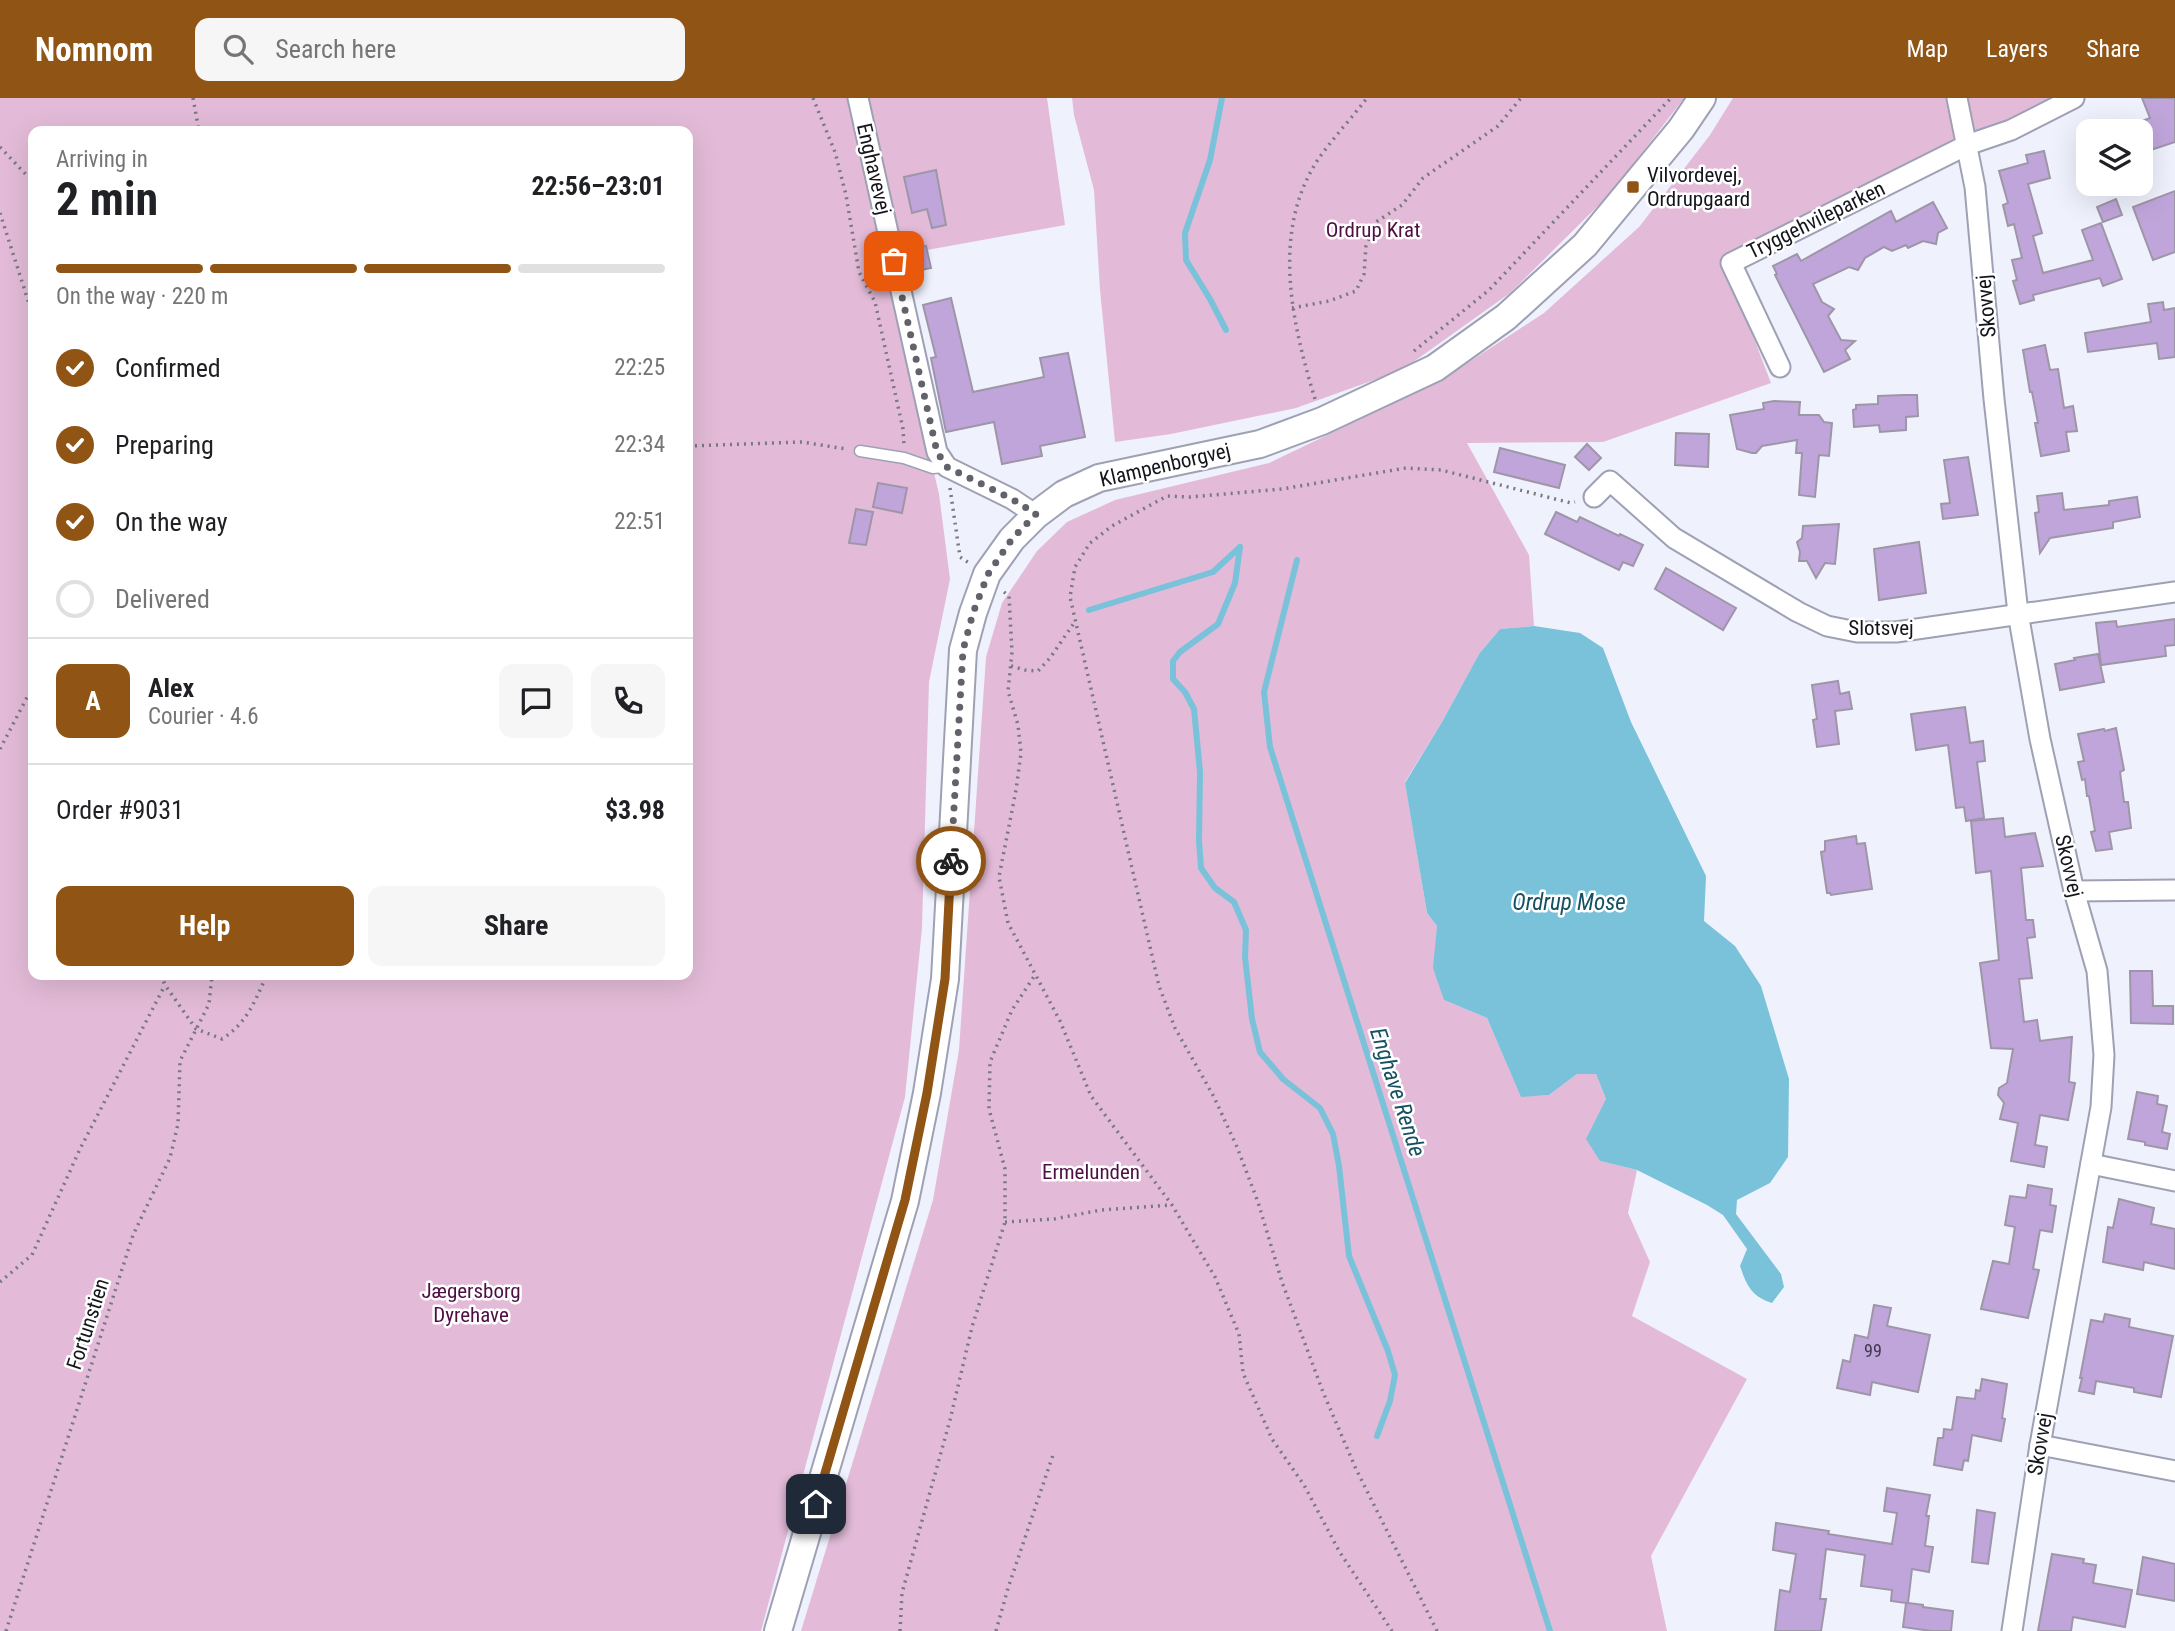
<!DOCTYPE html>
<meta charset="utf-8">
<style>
body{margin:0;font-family:"Roboto Condensed",sans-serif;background:#f6f6f6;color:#202124;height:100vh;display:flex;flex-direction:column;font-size:26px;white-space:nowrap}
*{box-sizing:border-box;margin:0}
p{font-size:23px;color:#757577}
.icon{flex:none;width:38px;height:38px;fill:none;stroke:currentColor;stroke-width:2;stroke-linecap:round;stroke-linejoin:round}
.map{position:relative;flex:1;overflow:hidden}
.details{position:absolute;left:28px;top:28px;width:665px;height:854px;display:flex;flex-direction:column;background:#fff;border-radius:14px;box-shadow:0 7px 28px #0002}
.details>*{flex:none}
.buttons{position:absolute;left:2076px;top:21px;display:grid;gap:14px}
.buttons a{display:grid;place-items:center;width:77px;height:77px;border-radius:14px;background:#fff;box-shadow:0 7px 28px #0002;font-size:35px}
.pin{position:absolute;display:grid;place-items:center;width:60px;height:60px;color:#fff;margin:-30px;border-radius:14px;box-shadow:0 4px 10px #0006}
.courier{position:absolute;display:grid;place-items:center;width:70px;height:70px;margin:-35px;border:5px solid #905415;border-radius:50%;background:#fff;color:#222;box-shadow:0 2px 9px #0007}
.headline em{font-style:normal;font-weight:700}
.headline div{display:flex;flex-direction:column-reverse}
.headline{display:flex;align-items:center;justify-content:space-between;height:119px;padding:0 28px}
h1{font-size:46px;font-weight:700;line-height:52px}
.bar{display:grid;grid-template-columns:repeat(4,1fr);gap:10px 7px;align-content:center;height:84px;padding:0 28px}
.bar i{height:9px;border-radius:5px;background:#e0e0e0}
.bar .active{background:#905415}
.bar p{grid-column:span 4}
.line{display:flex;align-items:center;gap:18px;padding:0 28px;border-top:2px solid #e0e0e0}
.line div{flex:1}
.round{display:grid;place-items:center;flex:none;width:74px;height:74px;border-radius:14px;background:#f6f6f6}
ol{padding:0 28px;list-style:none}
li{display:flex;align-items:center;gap:21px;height:77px}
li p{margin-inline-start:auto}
li .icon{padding:7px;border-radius:50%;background:#905415;color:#fff;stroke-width:4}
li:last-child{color:#757577}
li i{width:38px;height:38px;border:4px solid #e0e0e0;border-radius:50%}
.action{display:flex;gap:14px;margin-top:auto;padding:14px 28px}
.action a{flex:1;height:80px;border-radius:14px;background:#905415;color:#fff;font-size:28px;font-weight:700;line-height:80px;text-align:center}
.action a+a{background:#f6f6f6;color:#202124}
header{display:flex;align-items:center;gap:42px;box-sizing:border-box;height:98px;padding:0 35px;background:#905415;color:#fff}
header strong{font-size:33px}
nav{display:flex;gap:38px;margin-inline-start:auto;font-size:24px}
.search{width:490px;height:63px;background:#f6f6f6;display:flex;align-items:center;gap:18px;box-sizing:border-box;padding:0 24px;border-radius:14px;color:#757577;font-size:26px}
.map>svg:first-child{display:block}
</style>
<header>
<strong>Nomnom</strong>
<div class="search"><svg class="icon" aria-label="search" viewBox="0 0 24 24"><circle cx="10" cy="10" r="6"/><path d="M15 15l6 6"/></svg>Search here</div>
<nav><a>Map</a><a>Layers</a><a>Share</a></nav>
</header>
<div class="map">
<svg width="2175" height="1533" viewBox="0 0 2175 1533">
<rect width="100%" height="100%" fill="#eff1fd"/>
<g fill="#e3bbd8" fill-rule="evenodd">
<path d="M0,0h1047l18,127 -182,33 56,236 11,85 -21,103 -7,246 -17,169 -144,534h-761zM33,33h655v844h-655z"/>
<path d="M1072,0h612l-71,93 -103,102 -108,77 -106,38 -125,26 -56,8 -15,-152 -6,-100 -20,-75z"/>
<path d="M1733,0h320l-329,162 47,123 -168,59 -136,1 62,112 5,71 -34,3 -21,25 -37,68 -37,60 22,131 10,13 -1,19 8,55 43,18 34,78 28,-1 28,-21h19l10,25 -6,62 37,9 -9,43 22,49 -18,54 115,63 -96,177 16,75h-866l132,-431 26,-150 27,-393 16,-54 35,-52 30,-29 48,-22 154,-37 171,-82 104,-68 95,-86 71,-92z"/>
</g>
<path fill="#79c2da" d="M1534,528l46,7 23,15 28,74 75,154 -2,45 31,25 26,40 28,93 -1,78 -18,26 -33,17 -1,14 45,60 3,13 -12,16c-21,-7 -25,-17 -32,-37l7,-17 -24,-34 -16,-10 -70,-35 -37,-9 -14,-22 20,-40 -10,-25h-19l-28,21 -28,2 -34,-79 -43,-18 -11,-32 4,-42 -10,-13 -22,-130 37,-61 37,-68 21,-25z"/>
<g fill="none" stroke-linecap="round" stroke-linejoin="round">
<g stroke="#79c2da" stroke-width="6">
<path d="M1222,0l-12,62 -25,73 1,27 24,39 16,31"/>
<path d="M1240,449l-5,36 -17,41 -38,28 -7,9v18l12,13 9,17 6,63 -1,69 2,27 14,20 19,14 12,28 -1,27 7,62 8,33 23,27 37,29 13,26 6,32 10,90 39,95 7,24 -5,26 -13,35"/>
<path d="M1297,462l-33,132 6,55 280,884"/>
<path d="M1089,512l124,-38 27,-25"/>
</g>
</g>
<g fill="#c0a5db" stroke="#9e96a8" stroke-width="2">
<path d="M2142,0h33v44l-27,9 -1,-3 -7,3v-29l10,-4z"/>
<path d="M2044,53l6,27 -22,6 14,49 -9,3 10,37 50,-13 -11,-30 19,-7 21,56 -19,7 -3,-8 -67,17 1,5 -14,4 -7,-23 4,-1 -5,-20 10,-2 -8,-34 -6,2 -5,-21 5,-2 -9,-32 29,-8 -2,-8z"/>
<path d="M936,72l10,55 -14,3 -5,-19 -15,4 -8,-36z"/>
<path d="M2175,93v61l-22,8 -20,-53z"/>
<path d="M2116,101l6,16 -19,7 -6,-15z"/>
<path d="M1933,104l14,26 -9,5 -2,11 -13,-3 -15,7 -2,-3 -14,6 -8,-4 -19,11 -7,12 -9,-3 -36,17 9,18 12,7 -6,7 13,24 14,1 -10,9 5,9 -26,13 -49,-97 2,-1 -4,-8 24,-12 4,7 90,-50 5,11z"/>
<path d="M926,148l5,22 -16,3 -5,-22z"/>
<path d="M951,200l22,94 71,-15 -4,-19 28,-5 17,84 -45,9 2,10 -40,8 -8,-42 -48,10 -15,-74 5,-1 -13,-52z"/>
<path d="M2163,204l1,8 11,-2v49l-16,2 -2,-16 -69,9 -3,-19 66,-11 -3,-18z"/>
<path d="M2045,247l5,25 8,-1 6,39 9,-2 4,25 -11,1 3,19 -28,5 -6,-33h3l-6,-31h-2l-7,-42z"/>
<path d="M1904,297h13l1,21 -12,1v13l-26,2 -1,-7 -25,2 -1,-17 3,-1v-4l22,-1v-8z"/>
<path d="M1774,303l26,1 -1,13h20l5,7 8,1 -3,33 -10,-1 -4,42 -16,-2 3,-42h-6l1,-13 -35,6 -6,7h-4l-15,-4 -7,-34 34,-6 -1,-6z"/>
<path d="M1676,335l33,1 -1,33 -33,-2z"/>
<path d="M1587,346l14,14 -12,12 -14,-13z"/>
<path d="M1500,350l65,17 -6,23 -65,-16z"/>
<path d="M1968,359l10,58 -35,4 -2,-15 9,-1 -6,-43z"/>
<path d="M878,385l29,5 -5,25 -29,-6z"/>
<path d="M2062,395l2,17 45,-5v-4l28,-4 3,20 -27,5v6l-63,10 -10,15 -5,-40 4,-1 -2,-16z"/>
<path d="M856,411l17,3 -7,33 -17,-2z"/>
<path d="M1556,414l21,10 3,-5 39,19 1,-2 23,11 -10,21 -10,-4 -4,8 -74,-36z"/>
<path d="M1839,426l-4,40 -10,-1 -9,15 -9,-17h-8l1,-9 -3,-10 5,-4 1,-12z"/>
<path d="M1919,444l7,51 -47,7 -5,-51z"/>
<path d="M1666,470l70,40 -13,22 -68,-41z"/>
<path d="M2175,521v26l-10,1 1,10 -65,9 -5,-42 20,-2 1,6z"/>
<path d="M2098,556l6,28 -44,8 -5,-26 20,-4 -1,-2z"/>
<path d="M1838,583l2,13 9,-2 3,17 -17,2 4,33 -22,3 -4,-27 4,-1 -5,-34z"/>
<path d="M1965,609l5,36 13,-2 2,20 -8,1 7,56 -18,3 -2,-14 -8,1 -8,-63 -32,5 -5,-36z"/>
<path d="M2116,630l8,42 -4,2 4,30h4l3,26 -22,4 3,17 -16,2 -5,-19 4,-1 -6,-35h-2l-2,-17 -3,1 -4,-18 6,-1 -6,-27 26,-5 1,2z"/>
<path d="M2003,720l2,19 30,-4 8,33 -22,2 5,52h7l2,17 -8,1 5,40 -13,1 5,43 13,-2 3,21 32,-4 -3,45 6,1 -7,37 -28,-5 -5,30 12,2 -3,20 -33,-6 7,-38 -18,-4 4,-16 -6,-8 1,-7 8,-5 6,-34 -22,-1 -11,-85 19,-3 -8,-89 -15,2 -5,-52z"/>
<path d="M1856,738l1,8 8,-1 7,46 -41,6 -1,-2h-3l-6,-41 4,-1v-10z"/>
<path d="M2130,873h22l1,35h20v18l-42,-1z"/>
<path d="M2137,994l21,4 -1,8 10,2 -5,26 8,2 -3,15 -22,-4v-3l-17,-3z"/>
<path d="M2028,1087l24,4 -2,16 6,1 -4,26 -12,-2 -7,39 6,1 -11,48 -47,-9 12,-48 16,3 6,-37 -10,-2 5,-29 16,2z"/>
<path d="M2119,1101l35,9 -3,16 24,5v40l-31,-7 -1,8 -40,-8 5,-35 5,1z"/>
<path d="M1874,1207l17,3 -4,18 43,9 -12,57 -46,-10 -2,13 -33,-7 6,-28 7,2 5,-27 13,3z"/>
<path d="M2105,1216l25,5 -1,8 44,9 -12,61 -27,-5v-4l-38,-7 -2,13 -15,-3 3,-13h-2l11,-58 12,2z"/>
<path d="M1982,1281l25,5 -5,34 3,1 -4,22 -29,-6 -4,26 -4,-1 -2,10 -28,-5 4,-27h5l1,-9 8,1 5,-33 18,2 1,-9 4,1z"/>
<path d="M1887,1390l43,7 -4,21h3l-4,30 8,1 -4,25 -17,-3 -4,34 15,2v2l30,4 -2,20h-20l-28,-4 3,-24 -15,-2 1,-11 -31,-4 4,-31 -39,-6 -6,50h6l-5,32h-46l5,-41 10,2 6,-38 -23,-4 3,-27 53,8 -1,3 64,10 5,-31 -13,-2z"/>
<path d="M1977,1412l18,3 -7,51 -16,-2z"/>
<path d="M2052,1456l32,5 -1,4 13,2 -3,18 39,7 -7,37 -52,-10 -2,14h-33z"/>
<path d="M2143,1459l32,7v37l-38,-7z"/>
</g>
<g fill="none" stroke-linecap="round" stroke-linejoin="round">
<g stroke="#9ea1b4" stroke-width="13">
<path id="lane" d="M860,353l44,7 29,10 13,-1"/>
</g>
<g stroke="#9ea1b4" stroke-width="23">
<g id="street">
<path d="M858,0l79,354 10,15 65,32 24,16"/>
<path d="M1957,0l18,89 19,212 24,214 22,126 34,152 23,80 7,84 -3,52 -61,338 -28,186"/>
<path d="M1780,269l-49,-104 236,-118 44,-15 63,-32"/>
<path d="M1594,399l16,-16 64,57 124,74 29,14 30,6h39l279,-40"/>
<path d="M2074,793l101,-1"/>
<path d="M2091,1066l84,17"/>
<path d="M2040,1347l135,26"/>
</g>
</g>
<g stroke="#9ea1b4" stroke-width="30">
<path id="secondary" d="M778,1533l127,-430 22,-108 18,-114 18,-329 10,-37 14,-39 25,-35 24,-24 28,-21 35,-16 161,-34 62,-23 113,-53 71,-51 79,-72 96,-116 21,-31"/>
</g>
<g stroke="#777881" stroke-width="3.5" stroke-dasharray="2 5" stroke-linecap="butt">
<path d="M193,0l6,33"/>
<path d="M813,0l22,54 11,43 13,77 16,30 28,127 1,17"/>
<path d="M0,49l33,35"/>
<path d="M0,115l33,103"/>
<path d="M1292,210l37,-7 27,-10 8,-17 2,-28 10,-24 26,-17 21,-27 75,-52 23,-28"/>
<path d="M1414,253l75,-61 182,-192"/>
<path d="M1315,301c-23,-76 -44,-166 2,-238 15,-22 34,-42 50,-63"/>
<path d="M688,348l114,-4 44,7"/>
<path d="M950,390l10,69 9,6"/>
<path d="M1004,494l5,4 3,56 -4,39 10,34 3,28 -5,37 -17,87 9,46 52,98 31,75 81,109 43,72 24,57 4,39 29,66 32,46 35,66 53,80"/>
<path d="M1011,568l14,4 13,1 12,-13 24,-35"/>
<path d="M0,651l33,-63"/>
<path d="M161,877l4,10 31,44 26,10c26,-17 32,-37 45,-64"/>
<path d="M1005,1124l49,-3 47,-9 71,-5"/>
<path d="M0,1184l32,-27 48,-106 85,-164"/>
<path d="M6,1533l127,-396 37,-77 8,-34 2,-63 29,-57 3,-29"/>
<path d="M900,1533l2,-38 48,-173 22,-93 33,-105v-53l-16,-60 1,-47 22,-52 23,-35"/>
<path d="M996,1533l12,-43 46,-136"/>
<path d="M1437,1533l-81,-162 -33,-77 -41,-110 -24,-80 -21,-55 -23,-50 -39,-69 -16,-42 -89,-389 5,-30 15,-24 22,-17 55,-30 23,1 92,-8 124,-21 35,2 130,33 4,-1"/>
</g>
<use href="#lane" stroke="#fff" stroke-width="10"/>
<use href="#street" stroke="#fff" stroke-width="19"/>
<use href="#secondary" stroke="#fff" stroke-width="26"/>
</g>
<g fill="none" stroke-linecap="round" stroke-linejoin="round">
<path stroke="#61626a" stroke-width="7" stroke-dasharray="0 12.6" d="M894,163l43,191 10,15 65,32 24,15 -24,25 -24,35 -15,39 -10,37 -12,211"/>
<path stroke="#905415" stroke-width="9" d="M816,1406l89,-304 22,-107 18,-114 6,-118"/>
</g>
<rect fill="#905415" stroke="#fff" stroke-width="2.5" x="1626" y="82" width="14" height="14" rx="3.5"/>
<g text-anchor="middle" stroke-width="5" stroke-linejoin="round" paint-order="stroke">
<g font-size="18" fill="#3f394b">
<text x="1873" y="1259">99</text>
</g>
<g font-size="21" fill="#14151b" stroke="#fff">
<text transform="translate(874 71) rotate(77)" y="7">Enghavevej</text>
<text transform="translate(1816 122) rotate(-26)" y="7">Tryggehvileparken</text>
<text transform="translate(1986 208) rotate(-95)" y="7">Skovvej</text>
<text transform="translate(1165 367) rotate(-13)" y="7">Klampenborgvej</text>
<text x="1881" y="537">Slotsvej</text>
<text transform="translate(2069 768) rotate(77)" y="7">Skovvej</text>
<text transform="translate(88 1226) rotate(-72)" y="7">Fortunstien</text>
<text transform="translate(2040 1346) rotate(-80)" y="7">Skovvej</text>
</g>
<g font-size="21" fill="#14151b" stroke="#fff" text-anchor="start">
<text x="1647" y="84">Vilvordevej,<tspan x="1647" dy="24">Ordrupgaard</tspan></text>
</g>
<g font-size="21" fill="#4e1043" stroke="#fff">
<text x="1373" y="139">Ordrup Krat</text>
<text x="1091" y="1081">Ermelunden</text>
<text x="471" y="1200">Jægersborg<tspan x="471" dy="24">Dyrehave</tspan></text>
</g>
<g font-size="23" font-style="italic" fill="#145163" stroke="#fff">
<text x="1569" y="812">Ordrup Mose</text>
<text transform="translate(1398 994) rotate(72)" y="8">Enghave Rende</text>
</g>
</g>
</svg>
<div class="buttons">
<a><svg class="icon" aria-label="layers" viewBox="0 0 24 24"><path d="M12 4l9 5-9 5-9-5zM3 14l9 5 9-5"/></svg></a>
</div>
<div class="pin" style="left:894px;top:163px;background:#ea580c"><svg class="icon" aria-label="bag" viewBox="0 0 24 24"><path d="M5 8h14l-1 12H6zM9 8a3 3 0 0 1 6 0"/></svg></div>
<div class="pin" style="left:816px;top:1406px;background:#1f2937"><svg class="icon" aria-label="home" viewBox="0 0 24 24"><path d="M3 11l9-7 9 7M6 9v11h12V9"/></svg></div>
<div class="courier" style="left:951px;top:763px"><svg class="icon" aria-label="bike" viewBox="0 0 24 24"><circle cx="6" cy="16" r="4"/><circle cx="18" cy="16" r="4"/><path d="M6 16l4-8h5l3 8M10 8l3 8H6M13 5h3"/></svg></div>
<section class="details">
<div class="headline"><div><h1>2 min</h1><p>Arriving in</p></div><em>22:56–23:01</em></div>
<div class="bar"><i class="active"></i><i class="active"></i><i class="active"></i><i></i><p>On the way · 220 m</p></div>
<ol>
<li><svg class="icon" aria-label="check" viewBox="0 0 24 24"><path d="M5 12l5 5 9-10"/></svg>Confirmed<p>22:25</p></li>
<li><svg class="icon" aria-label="check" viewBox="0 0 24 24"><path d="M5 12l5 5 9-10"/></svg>Preparing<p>22:34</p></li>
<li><svg class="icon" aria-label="check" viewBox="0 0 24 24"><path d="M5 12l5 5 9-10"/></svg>On the way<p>22:51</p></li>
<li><i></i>Delivered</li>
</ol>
<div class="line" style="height:126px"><b class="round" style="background:#905415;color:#fff">A</b><div><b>Alex</b><p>Courier · 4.6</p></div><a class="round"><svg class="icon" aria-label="chat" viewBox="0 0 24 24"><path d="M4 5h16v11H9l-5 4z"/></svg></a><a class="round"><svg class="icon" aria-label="phone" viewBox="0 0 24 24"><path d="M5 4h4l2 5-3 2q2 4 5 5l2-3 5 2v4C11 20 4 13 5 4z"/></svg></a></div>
<div class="line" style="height:91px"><div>Order #9031</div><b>$3.98</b></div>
<div class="action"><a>Help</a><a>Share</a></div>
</section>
</div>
